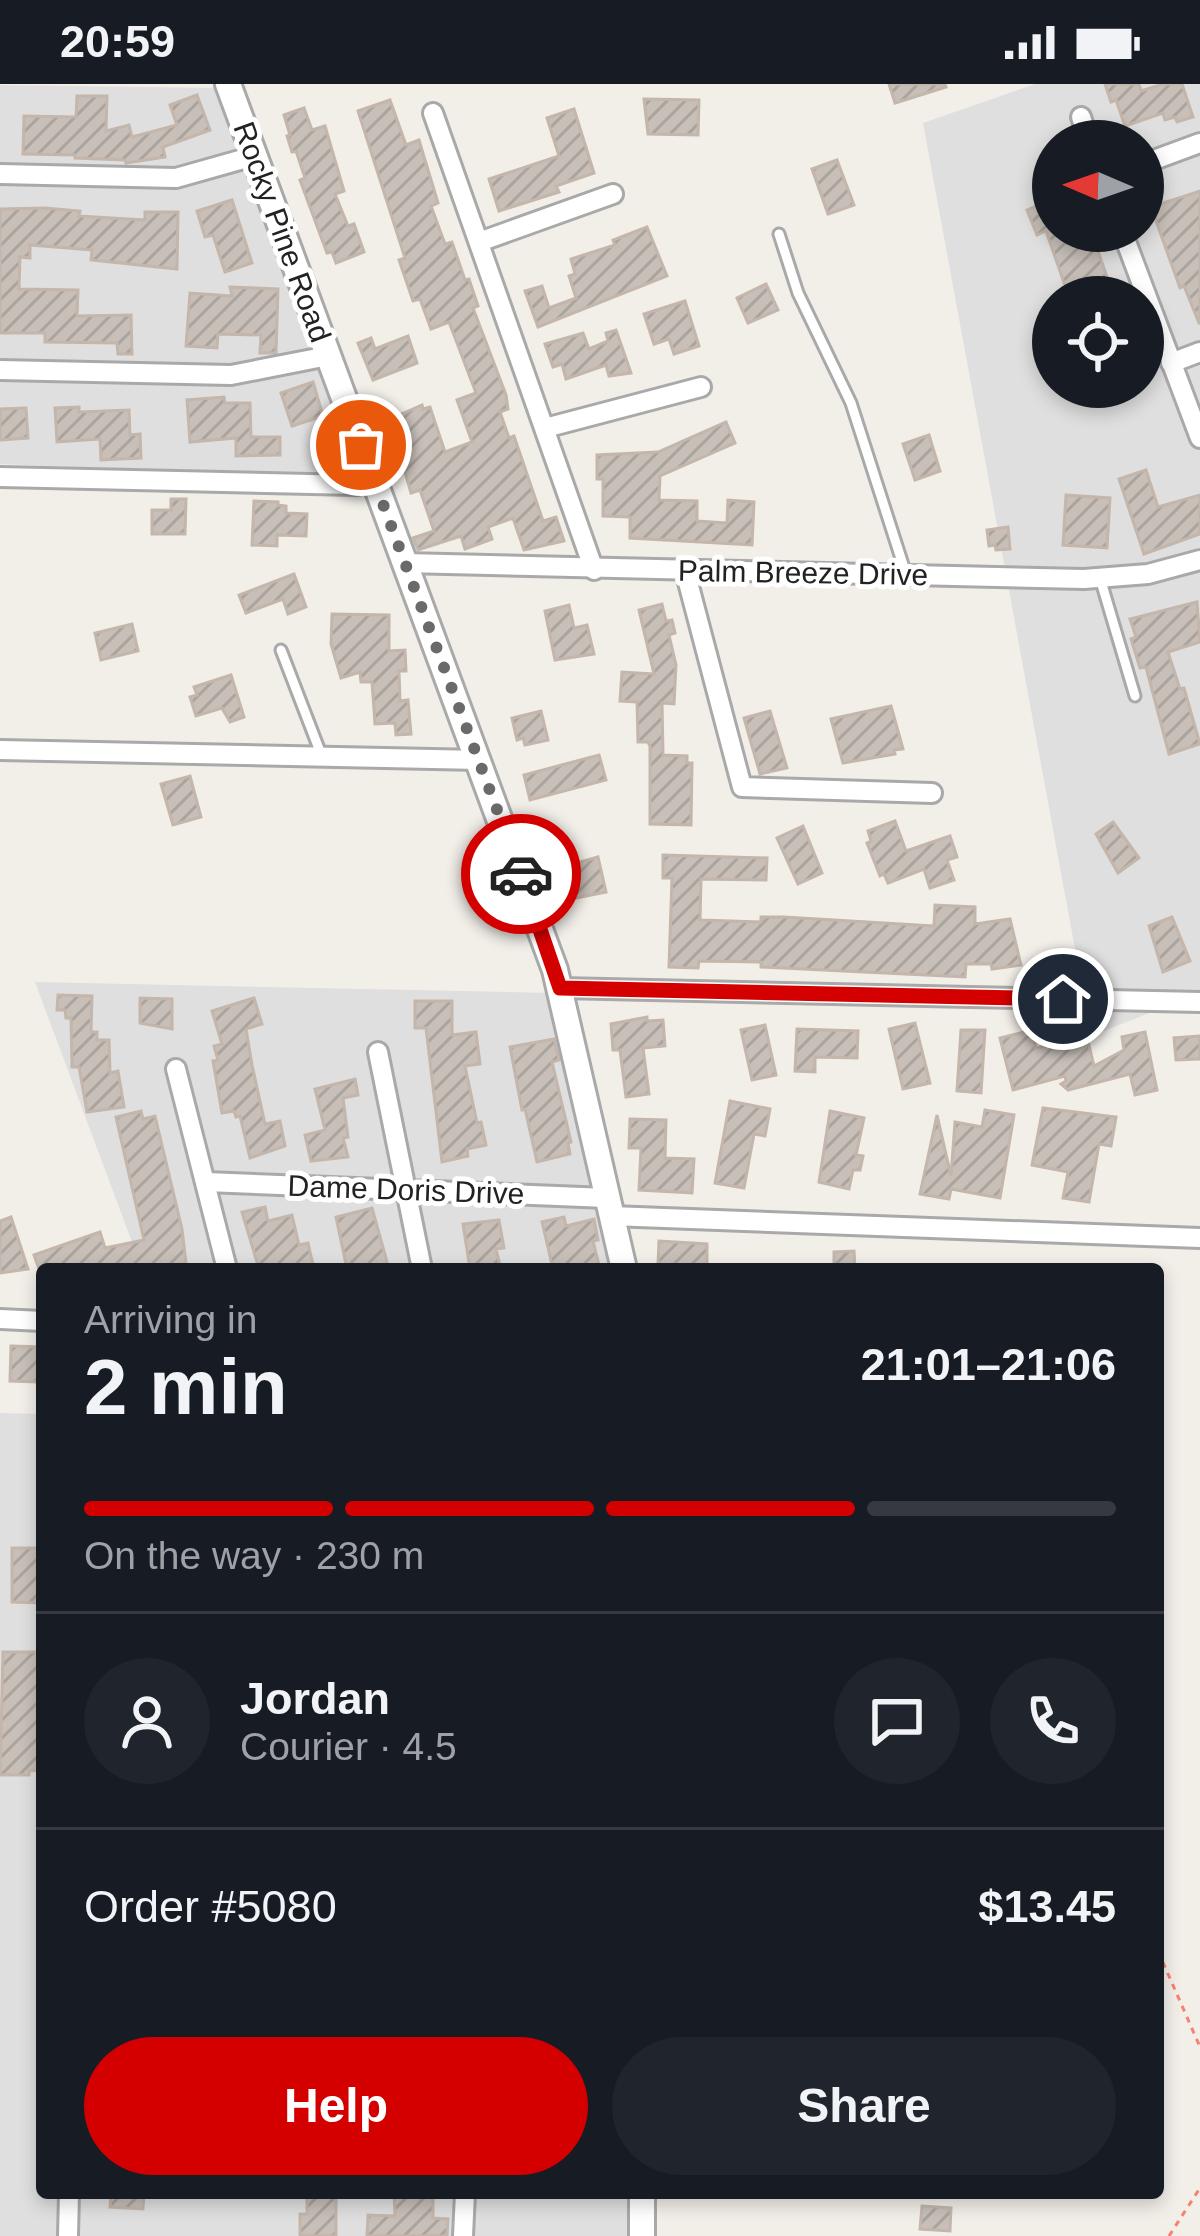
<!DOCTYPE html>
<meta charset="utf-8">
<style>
body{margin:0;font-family:Helvetica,sans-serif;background:#20242c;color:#f1f3f6;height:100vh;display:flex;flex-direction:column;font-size:45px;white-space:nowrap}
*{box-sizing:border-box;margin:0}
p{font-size:39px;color:#9ea1a6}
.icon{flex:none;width:66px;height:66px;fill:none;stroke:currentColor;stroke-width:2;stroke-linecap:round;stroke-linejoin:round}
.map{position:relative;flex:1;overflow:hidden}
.side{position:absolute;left:36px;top:1179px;width:1128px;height:936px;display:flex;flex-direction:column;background:#171b24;border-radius:12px;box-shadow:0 6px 18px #0003}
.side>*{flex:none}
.needle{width:78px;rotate:272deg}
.fabs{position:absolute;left:1032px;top:36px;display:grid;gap:24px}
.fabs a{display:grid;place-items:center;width:132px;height:132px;border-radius:50%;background:#171b24;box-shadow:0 6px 18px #0003;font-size:60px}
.pin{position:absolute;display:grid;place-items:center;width:102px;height:102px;color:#fff;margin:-51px;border:6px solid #fff;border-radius:50%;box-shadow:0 3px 12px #0007}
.courier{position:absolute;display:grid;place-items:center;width:120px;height:120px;margin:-60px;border:9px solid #d40000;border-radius:50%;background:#fff;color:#222;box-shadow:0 3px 15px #0007}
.overview em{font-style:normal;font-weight:800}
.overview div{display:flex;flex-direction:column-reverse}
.overview{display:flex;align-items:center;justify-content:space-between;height:204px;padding:0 48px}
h1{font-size:78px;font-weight:800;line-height:90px}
.bar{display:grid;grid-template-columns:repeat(4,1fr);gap:18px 12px;align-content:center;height:144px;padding:0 48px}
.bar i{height:15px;border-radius:9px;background:#363941}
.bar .selected{background:#d40000}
.bar p{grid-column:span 4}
.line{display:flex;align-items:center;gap:30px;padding:0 48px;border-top:3px solid #363941}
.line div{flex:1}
.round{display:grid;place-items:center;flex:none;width:126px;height:126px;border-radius:63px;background:#20242c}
.cta{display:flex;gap:24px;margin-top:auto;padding:24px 48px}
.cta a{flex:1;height:138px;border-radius:72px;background:#d40000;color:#fff;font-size:48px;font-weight:800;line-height:138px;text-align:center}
.cta a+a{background:#20242c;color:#f1f3f6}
.status{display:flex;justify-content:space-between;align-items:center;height:84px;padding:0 60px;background:#171b24;direction:ltr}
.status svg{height:33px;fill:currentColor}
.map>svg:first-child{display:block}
</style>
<div class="status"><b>20:59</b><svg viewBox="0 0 49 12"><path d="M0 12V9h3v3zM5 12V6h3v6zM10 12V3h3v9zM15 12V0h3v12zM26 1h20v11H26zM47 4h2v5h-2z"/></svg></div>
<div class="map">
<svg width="1200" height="2152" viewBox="0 0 1200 2152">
<defs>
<pattern id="building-hatch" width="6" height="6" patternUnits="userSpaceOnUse" patternTransform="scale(3)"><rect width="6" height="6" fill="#c7bfb8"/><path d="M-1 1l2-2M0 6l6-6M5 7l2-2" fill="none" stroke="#aba49e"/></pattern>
</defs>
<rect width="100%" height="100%" fill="#f2efe9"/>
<g fill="#e0dfdf" fill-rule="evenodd">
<path d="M1035,0h165v909l-109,43 -168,-913zM1053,57h90v90h-90zM1053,213h90v90h-90z"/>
<path d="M0,1l220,3 143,391 -363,-15z"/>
<path d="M35,898l517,11 62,276h-472z"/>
<path d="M0,1329l42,1v779h593l-1,43h-634z"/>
</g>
<g fill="url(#building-hatch)" stroke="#c4b6ab" stroke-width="3">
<path d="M889,0h56l1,3 -51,16z"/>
<path d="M1105,0h34l2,7 22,-7h19l11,33 -16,5 -2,-5 -10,3 -2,-7 -38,13 -9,-26 -5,2z"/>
<path d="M197,11l13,35 -47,17 2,10 -39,6 -1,-3 -50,-2v-3l-52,-1 1,-38 52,1 1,-21h30l-1,35 23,-6 3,12 45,-12 -7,-20z"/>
<path d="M644,15l55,1 -1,35 -50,-1z"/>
<path d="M390,16l16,45 13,-5 19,63 -7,3 14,38 7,-2 13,38 4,-1 9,27 -5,2 33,87 2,14 -8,3 9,26 5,-2 29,85 13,-4 8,24 -40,9 -11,-32 -25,9 4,12 -27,10 -4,-13 -43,14 -5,-12 21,-7 -14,-41 -9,3 -21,-74 32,-14 1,4 7,-2 15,45 27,-10 -15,-42 19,-7 -27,-71 -18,7 -11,-30 -7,2 -14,-41 6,-2 -47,-147z"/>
<path d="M304,24l8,22 13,-4 19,65 -9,3 13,32 6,-2 10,28 -28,11 -4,-11 -5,1 -27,-73 5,-2 -9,-27 -4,1 -5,-16 3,-1 -6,-20z"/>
<path d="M574,25l20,64 -38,13 3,6 -60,19 -10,-32 70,-23 -12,-38z"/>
<path d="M837,76l17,45 -26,9 -16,-45z"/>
<path d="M1200,107v132h-1l-15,-37 -4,2 -29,-81z"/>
<path d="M1053,115v30l-6,2h44l23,66h-45l-23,-66 -9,4 -10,-25z"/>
<path d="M232,116l20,63 -27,9 -12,-37 -8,2 -8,-26z"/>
<path d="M45,124l35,3 -1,5 66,4v-8h33l-1,57 -86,-9 1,-10 -62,-5v13l-10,-1 -1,32 59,1 -1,26 54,-1 1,39h-14l-1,-11 -72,-1v-9h-45v-124z"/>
<path d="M647,143l20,49 -129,51 -13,-36 17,-5 7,22 27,-10 -7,-22 6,-2 -4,-15 44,-14 -2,-5z"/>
<path d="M766,200l12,26 -30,13 -11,-25z"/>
<path d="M230,203l48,2 -2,64h-16l1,-18 -43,-1 -1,14 -31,-2 4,-53 42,3z"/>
<path d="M685,217l14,45 -25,8 -5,-15 -15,5 -10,-30z"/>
<path d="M616,246l15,43 -22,3 -3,-11 -40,14 -4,-15 -9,3 -8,-23 38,-11 6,16 19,-8 -2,-8z"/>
<path d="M408,252l9,27 -44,17 -15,-37 13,-5 4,11z"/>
<path d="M313,298l10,34 -31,10 -11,-33z"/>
<path d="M224,313l1,6h25l1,34h29v18l-44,1v-18l-46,4 -3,-42z"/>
<path d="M79,323v5l50,-2 1,25 10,-1 1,24 -40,2 -1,-21 -43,3 -2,-34z"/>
<path d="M26,324l2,30 -28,2v-31z"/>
<path d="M726,338l9,21 -75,33 -1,24 38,1v20l30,2 1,-23 26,2 -2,43 -122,-7v-21l-27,-1v-37h-6v-24l61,-3z"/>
<path d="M929,351l11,36 -25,9 -12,-36z"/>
<path d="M343,362v22l-21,3 -4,-19z"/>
<path d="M1146,386l12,37 42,-12v39l-56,20 -25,-75z"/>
<path d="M1066,411l44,3 -3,50 -44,-3z"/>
<path d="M171,415h15l-1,35h-33v-24h19z"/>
<path d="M254,417l24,1v3l8,1v7l21,1 -1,22 -29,-1v11l-25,-1z"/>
<path d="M1008,443l2,22 -14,1 -1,-5 -6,1 -2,-16z"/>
<path d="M294,490l12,33 -18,7 -5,-15 -37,14 -7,-18z"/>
<path d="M1197,518l3,40 -32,10 12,37 4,-1 16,56 -31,10 -23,-87 -6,1 -9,-29 5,-2 -6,-18z"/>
<path d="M662,520l4,17 6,-1 3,13 -6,2 7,30 -2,39 -12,-1 1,52 24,1v7h5l-1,62 -41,-1v-78l-2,-4h-10l-1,-40 -17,-1 2,-29 32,2 -15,-64z"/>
<path d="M569,521l5,23 13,-3 7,29 -39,6 -10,-49z"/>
<path d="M332,530l57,1v36l16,-1 1,21h-7l1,30 8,-1 3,34 -15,1 -1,-12 -20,1 -3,-42h-11l-1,-10 -19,6 -10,-34z"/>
<path d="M132,540l6,27 -37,9 -6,-27z"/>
<path d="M231,591l13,42 -14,5 -8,-14 -26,8 -6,-19 7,-2 -3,-8z"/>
<path d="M891,622l12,43 -9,1 1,4 -52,9 -12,-44z"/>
<path d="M541,627l7,29 -23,5 -2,-7 -6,2 -5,-22z"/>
<path d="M770,627l17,57 -27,6 -16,-56z"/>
<path d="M599,671l7,25 -76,20 -6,-25z"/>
<path d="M190,692l11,41 -28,8 -12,-41z"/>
<path d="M895,737l11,30 44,-15 7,21 -10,3 7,20 -24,8 -6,-19 -36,14 -4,-9 -4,2 -13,-33 4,-2 -3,-10z"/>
<path d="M1113,738l26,36 -21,15 -22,-39z"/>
<path d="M803,742l19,47 -24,11 -21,-46z"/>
<path d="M663,771l104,3 -1,22 -65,-1 -1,41 61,2v-5h23l150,9 1,-21 40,2v17l35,-5 11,46 -29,4 -1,-5h-25l-1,13 -204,-10v-5l-62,-1 -1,7 -29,-1 3,-89h-9z"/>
<path d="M598,773l8,35 -35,7 -8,-32z"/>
<path d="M1172,833l18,44 -27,11 -14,-46z"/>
<path d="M58,911l34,1 -1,36h6v8h12l1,33 8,-2 6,36 -37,5 -8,-45h-7l-1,-49h-5l-1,-8h-8z"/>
<path d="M140,914l32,1v30l-32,-6z"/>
<path d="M254,914l8,26 -16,5 6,36 13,59 15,-3 5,25 -35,12 -10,-42 -4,1 -2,-6 -12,2 -9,-52 5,-1 -4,-14 8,-2 -10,-33z"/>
<path d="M415,917h37v34l24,-3 4,32 -15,2 12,57 4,-1 5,23 -19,4 1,7 -26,6 -16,-134h-11z"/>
<path d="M647,933v4l16,-1 2,26 -22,2 6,46 -23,3 -6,-47h-7l-2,-26z"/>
<path d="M915,939l15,60 -27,6 -14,-60z"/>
<path d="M765,941l11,50 -24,5 -11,-50z"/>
<path d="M797,945l61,2 -1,27 -42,-1v15l-20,-1z"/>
<path d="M961,946h24l-4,63 -24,-2z"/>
<path d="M1032,946l4,18 51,-11 7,29 30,-16 -2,-13 23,-5 12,58 -22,5 -5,-21 -62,16 -7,-6 5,-3 -1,-5 -52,14 -13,-52z"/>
<path d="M1200,952v23l-24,1 -2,-22z"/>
<path d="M554,955l5,21 -7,2 19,80 -3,1 2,11 -33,8 -12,-53 -3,1 -12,-63z"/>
<path d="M355,995l3,16 -15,3 5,39 -5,1 5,19 -37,4 -6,-26 20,-5 -10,-41z"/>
<path d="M730,1017l40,8 -5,27 -11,-2 -10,54 -29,-5z"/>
<path d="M1043,1024l73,9 -5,29 -12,-2 -10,58 -26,-4 5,-26 -36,-7z"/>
<path d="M985,1026l29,5 -14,83 -49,-9 -2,10 -29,-5 17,-79 14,61 4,-54 27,5z"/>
<path d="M141,1027l2,8 12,-3 27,113 4,34 -29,6h-118l-5,-14 66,-23 5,16 39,-8 -28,-123z"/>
<path d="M830,1027l34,7 -8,37 7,1 -3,14h-7l-4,19 -30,-7z"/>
<path d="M630,1035l36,1 -1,38 29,1 -2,34 -53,-3 2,-42h-12z"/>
<path d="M265,1123l3,14 24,-6 7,30 9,-2 6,26h-55l-17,-57z"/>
<path d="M372,1124l17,61h-42l-11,-52z"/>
<path d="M11,1133l17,52 -28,4v-52z"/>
<path d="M564,1133l2,9 28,-7 4,21 -5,1 7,28h-47l-11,-47z"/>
<path d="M499,1136l5,28 -8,1 5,20h-31l-7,-45z"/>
<path d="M659,1157l48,3v21l-49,-1z"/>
<path d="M854,1167l1,18h-21v-17z"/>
<path d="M11,1262l31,1v30l-4,5 -28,-1z"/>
<path d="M12,1464h28l2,55 -30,-1z"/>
<path d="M3,1568h39v118l-13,1v4h-29z"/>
<path d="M111,2109h33l-1,16 -33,-2z"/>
<path d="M307,2109h29v43h-36v-22h7z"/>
<path d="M394,2109h39v25l15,1 -1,17h-80l1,-21 27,1z"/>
<path d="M922,2122l29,2 -1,23 -30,-2z"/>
</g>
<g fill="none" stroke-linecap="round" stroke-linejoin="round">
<g stroke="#a9a9a9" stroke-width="15">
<g id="service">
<path d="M779,150l19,59 53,110 55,171"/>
<path d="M1100,494l35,118"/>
<path d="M281,566l40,104"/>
</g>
</g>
<g stroke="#a9a9a9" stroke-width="24">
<g id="minor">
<path d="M433,29l161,457"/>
<path d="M1081,33l8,24"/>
<path d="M1143,80l57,-21"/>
<path d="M0,90l176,4 78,-22"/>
<path d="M1122,147l78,207"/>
<path d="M479,158l134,-48"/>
<path d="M1171,279l29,-11"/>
<path d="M0,286l231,5 97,-19"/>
<path d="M545,344l156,-41"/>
<path d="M0,393l356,8 18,-4"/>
<path d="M404,479l680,16 64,-5 52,-14"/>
<path d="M685,487l57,216 190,6"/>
<path d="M0,666l480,10"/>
<path d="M560,904l640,14"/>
<path d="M378,968l44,217"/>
<path d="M176,985l51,200"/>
<path d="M206,1098l401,16"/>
<path d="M611,1132l589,22"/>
<path d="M0,1235l42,2"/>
<path d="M68,2152l1,-43"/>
<path d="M463,2152l2,-43"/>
</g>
</g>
<g stroke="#a9a9a9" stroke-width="30">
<g id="tertiary">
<path d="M228,0l327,886 69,299"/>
<path d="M642,2152v-43"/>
</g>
</g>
<g stroke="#fa8072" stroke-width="3" stroke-dasharray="6 6" stroke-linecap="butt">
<path d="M1158,1867l42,96"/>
<path d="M1169,2152l31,-48"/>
</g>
<use href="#service" stroke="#fff" stroke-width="9"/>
<use href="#minor" stroke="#fff" stroke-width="18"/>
<use href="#tertiary" stroke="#fff" stroke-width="24"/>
</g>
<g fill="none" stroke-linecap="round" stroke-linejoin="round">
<path stroke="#6b6a68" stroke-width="12" stroke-dasharray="0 21.6" d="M361,361l160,429"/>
<path stroke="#d40000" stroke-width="15" d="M521,790l39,114 503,11"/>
</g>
<g text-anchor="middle" stroke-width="10" stroke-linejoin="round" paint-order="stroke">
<g font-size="30" fill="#222" stroke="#fff">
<text transform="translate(282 148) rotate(70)" y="10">Rocky Pine Road</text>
<text transform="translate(803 489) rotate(1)" y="10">Palm Breeze Drive</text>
<text transform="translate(406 1106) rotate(2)" y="10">Dame Doris Drive</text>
</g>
</g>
</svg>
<div class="fabs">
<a><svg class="needle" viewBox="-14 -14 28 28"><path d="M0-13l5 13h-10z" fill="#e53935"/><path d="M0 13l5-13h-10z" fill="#9ea1a6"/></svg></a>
<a><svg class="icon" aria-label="locate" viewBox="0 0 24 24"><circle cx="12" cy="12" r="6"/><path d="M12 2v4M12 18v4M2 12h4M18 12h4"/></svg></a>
</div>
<div class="pin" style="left:361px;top:361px;background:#ea580c"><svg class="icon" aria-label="bag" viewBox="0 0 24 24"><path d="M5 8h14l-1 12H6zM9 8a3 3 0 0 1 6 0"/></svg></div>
<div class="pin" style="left:1063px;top:915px;background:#1f2937"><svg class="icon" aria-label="home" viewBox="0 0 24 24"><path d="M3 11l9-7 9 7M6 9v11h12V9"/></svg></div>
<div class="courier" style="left:521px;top:790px"><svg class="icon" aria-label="car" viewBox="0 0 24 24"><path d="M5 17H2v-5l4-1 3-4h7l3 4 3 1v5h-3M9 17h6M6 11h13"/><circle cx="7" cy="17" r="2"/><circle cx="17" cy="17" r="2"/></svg></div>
<section class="side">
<div class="overview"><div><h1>2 min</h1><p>Arriving in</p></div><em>21:01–21:06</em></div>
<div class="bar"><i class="selected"></i><i class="selected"></i><i class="selected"></i><i></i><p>On the way · 230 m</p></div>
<div class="line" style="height:216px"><a class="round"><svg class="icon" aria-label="person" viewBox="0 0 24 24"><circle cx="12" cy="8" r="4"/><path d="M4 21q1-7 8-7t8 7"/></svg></a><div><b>Jordan</b><p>Courier · 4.5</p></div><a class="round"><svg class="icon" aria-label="chat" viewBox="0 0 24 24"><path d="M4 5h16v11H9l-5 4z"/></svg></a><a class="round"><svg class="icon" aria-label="phone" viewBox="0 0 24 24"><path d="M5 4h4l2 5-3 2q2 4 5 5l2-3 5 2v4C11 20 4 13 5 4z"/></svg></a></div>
<div class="line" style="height:156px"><div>Order #5080</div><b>$13.45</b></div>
<div class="cta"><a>Help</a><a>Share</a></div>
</section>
</div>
